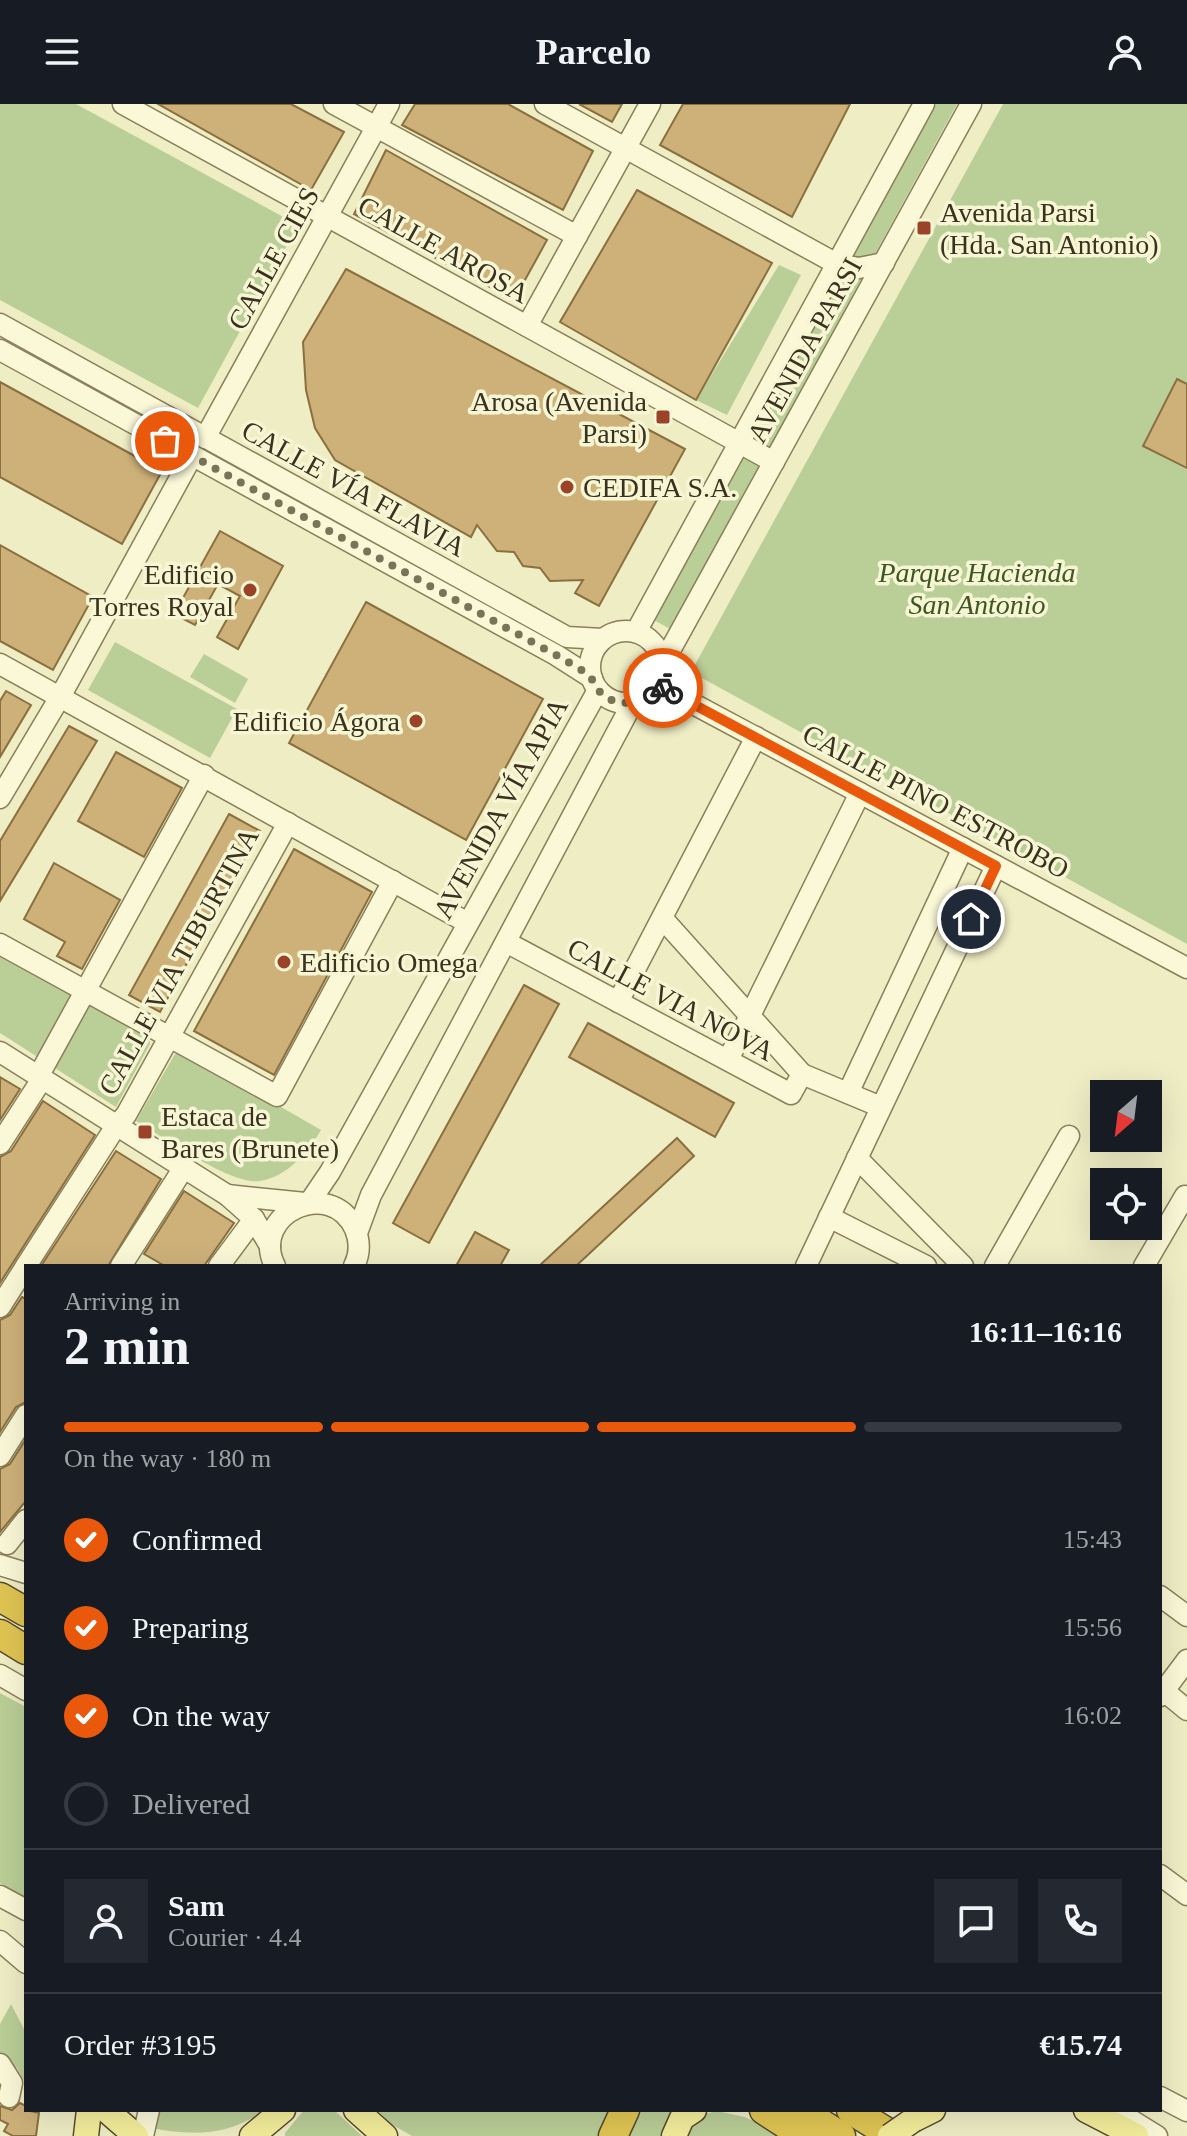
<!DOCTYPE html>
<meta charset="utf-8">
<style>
body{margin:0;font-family:Georgia,serif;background:#242831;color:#f1f3f6;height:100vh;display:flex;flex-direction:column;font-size:30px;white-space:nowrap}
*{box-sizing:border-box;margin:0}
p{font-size:26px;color:#9ea1a6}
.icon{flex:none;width:44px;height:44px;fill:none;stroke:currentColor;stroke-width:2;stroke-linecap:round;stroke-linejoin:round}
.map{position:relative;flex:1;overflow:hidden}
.sheet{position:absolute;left:24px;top:1160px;width:1138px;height:848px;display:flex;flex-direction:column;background:#171b24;border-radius:0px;box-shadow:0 8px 32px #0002}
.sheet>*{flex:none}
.needle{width:52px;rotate:208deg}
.tools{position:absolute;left:1090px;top:976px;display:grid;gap:16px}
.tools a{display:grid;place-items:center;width:72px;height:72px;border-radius:0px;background:#171b24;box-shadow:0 8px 32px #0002;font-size:40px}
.pin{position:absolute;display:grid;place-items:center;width:68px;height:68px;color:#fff;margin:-34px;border:4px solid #fff;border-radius:50%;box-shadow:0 2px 8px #0007}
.courier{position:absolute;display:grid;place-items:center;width:80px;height:80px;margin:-40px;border:6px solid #ea580c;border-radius:50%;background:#fff;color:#222;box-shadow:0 2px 10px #0007}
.summary em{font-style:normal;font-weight:700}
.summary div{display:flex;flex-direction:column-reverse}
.summary{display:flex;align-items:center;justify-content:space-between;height:136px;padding:0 40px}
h1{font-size:52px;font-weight:700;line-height:60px}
.bar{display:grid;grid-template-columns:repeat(4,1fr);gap:12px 8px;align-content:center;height:96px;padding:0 40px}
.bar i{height:10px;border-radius:6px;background:#363941}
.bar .selected{background:#ea580c}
.bar p{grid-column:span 4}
.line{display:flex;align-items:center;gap:20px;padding:0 40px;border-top:2px solid #363941}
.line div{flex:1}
.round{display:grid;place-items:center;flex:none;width:84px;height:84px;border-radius:0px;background:#242831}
ol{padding:0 40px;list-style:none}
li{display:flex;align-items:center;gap:24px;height:88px}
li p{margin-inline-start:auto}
li .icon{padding:8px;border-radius:50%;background:#ea580c;color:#fff;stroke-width:4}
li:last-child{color:#9ea1a6}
li i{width:44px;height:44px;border:4px solid #363941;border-radius:50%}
header{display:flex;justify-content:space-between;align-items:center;height:104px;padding:0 40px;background:#171b24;font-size:36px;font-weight:700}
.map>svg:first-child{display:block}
</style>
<header><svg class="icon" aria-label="menu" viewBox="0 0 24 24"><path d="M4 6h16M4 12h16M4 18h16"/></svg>Parcelo<svg class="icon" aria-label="person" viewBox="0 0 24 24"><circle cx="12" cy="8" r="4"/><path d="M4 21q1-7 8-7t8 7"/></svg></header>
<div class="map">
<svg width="1187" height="2032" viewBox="0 0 1187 2032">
<rect width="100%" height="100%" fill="#efedc4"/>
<g fill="#bace97">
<path d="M0,0h76l222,121 -100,183 -198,-108z"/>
<path d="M936,0h21l-287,525 -16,-9z"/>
<path d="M1003,0h184v840l-496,-272z"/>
<path d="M779,161l22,10 -74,140 -31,-15z"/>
<path d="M115,538l122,67 -27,49 -122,-68z"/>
<path d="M204,550l44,25 -13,24 -45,-26z"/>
<path d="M0,848l149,82 1,10 -34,63 -116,-74z"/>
<path d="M180,945l141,81c-13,22 -34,47 -61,51 -28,5 -98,-45 -124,-60l39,-67z"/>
<path d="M0,1589l26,14v192l-26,-16z"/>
<path d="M11,1900l15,29v51l-9,-16 -17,-13v-31z"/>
<path d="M154,2006h109c-31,26 -72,26 -111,18z"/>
<path d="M304,2006h30l28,26h-77v-3z"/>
<path d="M377,2006h238l-12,26h-191l-21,-12z"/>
<path d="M635,2006h43l-15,26h-39z"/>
<path d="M717,2007l28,6 39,19h-102l19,-21z"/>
</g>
<g fill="#ceb179" stroke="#8a6f3f" stroke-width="2">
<path d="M158,0h133l53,28 -33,58z"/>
<path d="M415,0h93l85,47 -30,59 -161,-85z"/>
<path d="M579,0h43l-10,18z"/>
<path d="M683,0h167l-58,113 -132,-72z"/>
<path d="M386,46l161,90 -33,60 -160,-86z"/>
<path d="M637,86l135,73 -76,137 -136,-78z"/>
<path d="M346,165l339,180 -86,157 -24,-13 8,-13 -33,1 -10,-13 -17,-2 -9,-14 -17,-1 -20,-26 -6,12 -136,-77 -20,-32 -9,-38 -3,-48z"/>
<path d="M1177,275l10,5v84l-44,-22z"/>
<path d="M0,278l162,89 -40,73 -122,-67z"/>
<path d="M220,427l63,35 -45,83 -21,-12 23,-41 -22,-12 -23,41 -21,-11z"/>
<path d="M0,441l93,52 -40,73 -53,-29z"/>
<path d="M366,498l177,97 -77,141 -177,-97z"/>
<path d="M6,587l25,14 -31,52v-56z"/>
<path d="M69,622l28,15 -97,160v-60z"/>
<path d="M116,648l66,36 -38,69 -66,-36z"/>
<path d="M229,710l31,17 -100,181 -31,-17z"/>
<path d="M294,745l78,43 -98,183 -80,-44z"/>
<path d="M54,759l66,37 -38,69 -25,-13 8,-14 -41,-23z"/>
<path d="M524,881l35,19 -130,239 -36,-20z"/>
<path d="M588,919l146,80 -19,34 -146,-80z"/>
<path d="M0,973l20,12 -20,31z"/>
<path d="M43,997l52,34 -95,148v-126l11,-6z"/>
<path d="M677,1034l17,18 -118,110h-37z"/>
<path d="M116,1047l45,28 -53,87h-67z"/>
<path d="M184,1087l50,32 -30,43h-39l-21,-12z"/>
<path d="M475,1128l34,18 -9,16h-44z"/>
<path d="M22,1193l4,2v103l-10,5 -16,25v-112l10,-5z"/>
<path d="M26,1335v62l-26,31v-63l10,-5z"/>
<path d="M20,1999l6,3v4l13,3 -3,23h-23l-9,-5 4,-7 -8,-4v-14l12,4z"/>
</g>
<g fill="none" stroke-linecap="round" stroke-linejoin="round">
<g stroke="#8a7f5a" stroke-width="23">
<g id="minor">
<path d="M123,0l651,358"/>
<path d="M334,0l243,132"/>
<path d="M545,0l292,160 22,4 25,-5"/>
<path d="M0,220l567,313 36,2"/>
<path d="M527,222l123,-222"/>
<path d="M0,246l556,305 36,23"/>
<path d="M205,334l184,-334"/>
<circle cx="626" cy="563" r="36"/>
<path d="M636,528l288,-528"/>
<path d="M0,560l468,259"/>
<path d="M662,561l309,-561"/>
<path d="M658,581l529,283"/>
<path d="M0,694l60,-101 132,-241"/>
<path d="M663,815l139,155 79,33"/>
<path d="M506,838l285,152 11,-20"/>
<path d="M0,840l277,152 116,-215"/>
<path d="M618,898l138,-265"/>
<path d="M0,948l227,143 27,24 16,27"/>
<path d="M728,956l132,-267"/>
<path d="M38,973l166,-302"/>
<path d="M848,989l115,-245"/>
<path d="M0,1040l42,-65"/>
<path d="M857,1054l106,108"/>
<path d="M227,1091l78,8"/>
<path d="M309,1099l21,-31 268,-482"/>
<path d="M829,1113l97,49"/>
<path d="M357,1129l14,-38 262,-493"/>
<path d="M26,1162l90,-140 10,-11 162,-292"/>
<path d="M121,1162l62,-97"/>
<path d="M219,1162l35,-47"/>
<path d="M275,1162c-26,-52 56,-90 80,-37 5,12 5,25 -1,37"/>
<path d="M806,1162l190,-400"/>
<path d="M995,1162l74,-130"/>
<path d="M1144,1162l41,-70"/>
<path d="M0,1203l26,-41"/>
<path d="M0,1352l26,-41"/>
<path d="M7,1440l19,-24"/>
<path d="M0,1461l26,8"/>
<path d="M1160,1492l27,20"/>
<path d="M0,1571l26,15"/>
<path d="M1164,1587l23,19"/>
<path d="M1160,1592l27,-36"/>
<path d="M1160,1771l27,20"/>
<path d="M0,1792l26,14"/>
<path d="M0,1837l26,22"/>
<path d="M0,1960l12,19 -3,14"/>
<path d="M1160,1993l27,14"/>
<path d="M1115,2006l42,26"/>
<path d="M143,2032l6,-26"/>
</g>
</g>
<g stroke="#584c2e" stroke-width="27">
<g id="major">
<path d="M106,2006l30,26"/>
<path d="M356,2006l29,26"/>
<path d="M1086,2006l50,26"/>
<path d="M913,2016l20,-10"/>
<path d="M86,2032l3,-26"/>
<path d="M252,2032l31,-26"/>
<path d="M674,2032l8,-18 12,-8"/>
</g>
</g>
<g stroke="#584c2e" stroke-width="31">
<g id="highway">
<path d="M0,1493l26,15"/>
<path d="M0,1530l26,16"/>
<path d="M764,2006l40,26"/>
<path d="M800,2006l41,26"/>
<path d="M851,2006l42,26"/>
<path d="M613,2032l12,-26"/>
</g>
</g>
<use href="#minor" stroke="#faf8d7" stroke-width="20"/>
<use href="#major" stroke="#f3ed9b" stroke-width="24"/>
<use href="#highway" stroke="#e0c553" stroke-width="28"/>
<g stroke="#584c2e" stroke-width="27" stroke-linecap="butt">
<path id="major-bridge" d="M890,2032l23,-16"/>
</g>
<use href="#major-bridge" stroke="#f3ed9b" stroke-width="24"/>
</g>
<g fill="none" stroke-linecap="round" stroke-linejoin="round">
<path stroke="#797358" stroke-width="8" stroke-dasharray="0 14.4" d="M165,337l391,214c11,7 25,13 34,22 4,4 6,11 11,16 18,17 43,10 57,-8l5,3"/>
<path stroke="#ea580c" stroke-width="10" d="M663,584l333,178 -25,53"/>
</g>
<g fill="#9b4328" stroke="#f6f5d4" stroke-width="3">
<rect x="916" y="116" width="16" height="16" rx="4"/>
<rect x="655" y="305" width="16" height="16" rx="4"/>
<circle cx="567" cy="383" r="8"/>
<circle cx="250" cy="486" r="8"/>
<circle cx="416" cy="617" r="8"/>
<circle cx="284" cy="858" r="8"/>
<rect x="137" y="1020" width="16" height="16" rx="4"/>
</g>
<g text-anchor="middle" stroke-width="7" stroke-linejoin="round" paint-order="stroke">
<g font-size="28" fill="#3a321e" stroke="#f6f5d4" text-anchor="start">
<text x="940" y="118">Avenida Parsi<tspan x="940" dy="32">(Hda. San Antonio)</tspan></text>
<text x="647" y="307" text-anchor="end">Arosa (Avenida<tspan x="647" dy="32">Parsi)</tspan></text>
<text x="583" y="393">CEDIFA S.A.</text>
<text x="234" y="480" text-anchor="end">Edificio<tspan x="234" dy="32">Torres Royal</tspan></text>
<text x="400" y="627" text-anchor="end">Edificio Ágora</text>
<text x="300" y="868">Edificio Omega</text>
<text x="161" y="1022">Estaca de<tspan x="161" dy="32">Bares (Brunete)</tspan></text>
</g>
<g font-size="28" fill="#3a321e" stroke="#f6f5d4">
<text transform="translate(444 145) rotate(29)" y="10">CALLE AROSA</text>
<text transform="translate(273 154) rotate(-61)" y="10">CALLE CIES</text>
<text transform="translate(804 246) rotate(-61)" y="10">AVENIDA PARSI</text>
<text transform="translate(354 384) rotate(29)" y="10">CALLE VÍA FLAVIA</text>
<text transform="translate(936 697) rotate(28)" y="10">CALLE PINO ESTROBO</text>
<text transform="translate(500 704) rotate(-61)" y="10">AVENIDA VÍA APIA</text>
<text transform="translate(178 857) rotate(-61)" y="10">CALLE VIA TIBURTINA</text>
<text transform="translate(671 895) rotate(28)" y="10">CALLE VIA NOVA</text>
</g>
<g font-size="28" font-style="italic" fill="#3e5724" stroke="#f6f5d4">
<text x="977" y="478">Parque Hacienda<tspan x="977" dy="32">San Antonio</tspan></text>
</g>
</g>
</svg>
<div class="tools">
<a><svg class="needle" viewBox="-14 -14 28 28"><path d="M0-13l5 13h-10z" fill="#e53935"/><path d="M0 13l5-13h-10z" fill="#9ea1a6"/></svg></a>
<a><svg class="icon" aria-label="locate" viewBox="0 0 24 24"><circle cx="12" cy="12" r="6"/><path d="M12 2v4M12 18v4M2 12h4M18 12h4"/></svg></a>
</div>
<div class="pin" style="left:165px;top:337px;background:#ea580c"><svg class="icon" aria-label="bag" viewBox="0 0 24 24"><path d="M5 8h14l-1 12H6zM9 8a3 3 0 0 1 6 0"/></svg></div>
<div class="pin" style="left:971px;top:815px;background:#1f2937"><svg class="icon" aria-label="home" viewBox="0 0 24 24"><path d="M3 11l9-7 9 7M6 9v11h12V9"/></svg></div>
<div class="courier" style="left:663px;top:584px"><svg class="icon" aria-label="bike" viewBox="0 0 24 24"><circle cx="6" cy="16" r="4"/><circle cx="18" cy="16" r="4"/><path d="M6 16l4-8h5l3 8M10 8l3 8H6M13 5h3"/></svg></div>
<section class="sheet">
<div class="summary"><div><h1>2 min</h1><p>Arriving in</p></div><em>16:11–16:16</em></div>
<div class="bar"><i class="selected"></i><i class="selected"></i><i class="selected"></i><i></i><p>On the way · 180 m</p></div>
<ol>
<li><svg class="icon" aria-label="check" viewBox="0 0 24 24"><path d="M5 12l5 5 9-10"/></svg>Confirmed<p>15:43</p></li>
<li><svg class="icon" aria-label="check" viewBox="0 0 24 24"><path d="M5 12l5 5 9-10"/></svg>Preparing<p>15:56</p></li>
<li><svg class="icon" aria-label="check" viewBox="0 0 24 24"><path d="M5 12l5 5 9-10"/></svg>On the way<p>16:02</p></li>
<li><i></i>Delivered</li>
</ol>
<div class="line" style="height:144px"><a class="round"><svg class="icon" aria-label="person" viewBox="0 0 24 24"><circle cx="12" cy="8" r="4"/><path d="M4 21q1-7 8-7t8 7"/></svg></a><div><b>Sam</b><p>Courier · 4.4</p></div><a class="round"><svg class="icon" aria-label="chat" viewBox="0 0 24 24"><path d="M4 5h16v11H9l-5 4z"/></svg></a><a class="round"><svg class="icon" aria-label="phone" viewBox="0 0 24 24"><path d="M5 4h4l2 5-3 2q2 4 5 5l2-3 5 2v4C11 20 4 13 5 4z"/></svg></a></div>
<div class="line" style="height:104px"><div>Order #3195</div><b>€15.74</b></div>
</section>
</div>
